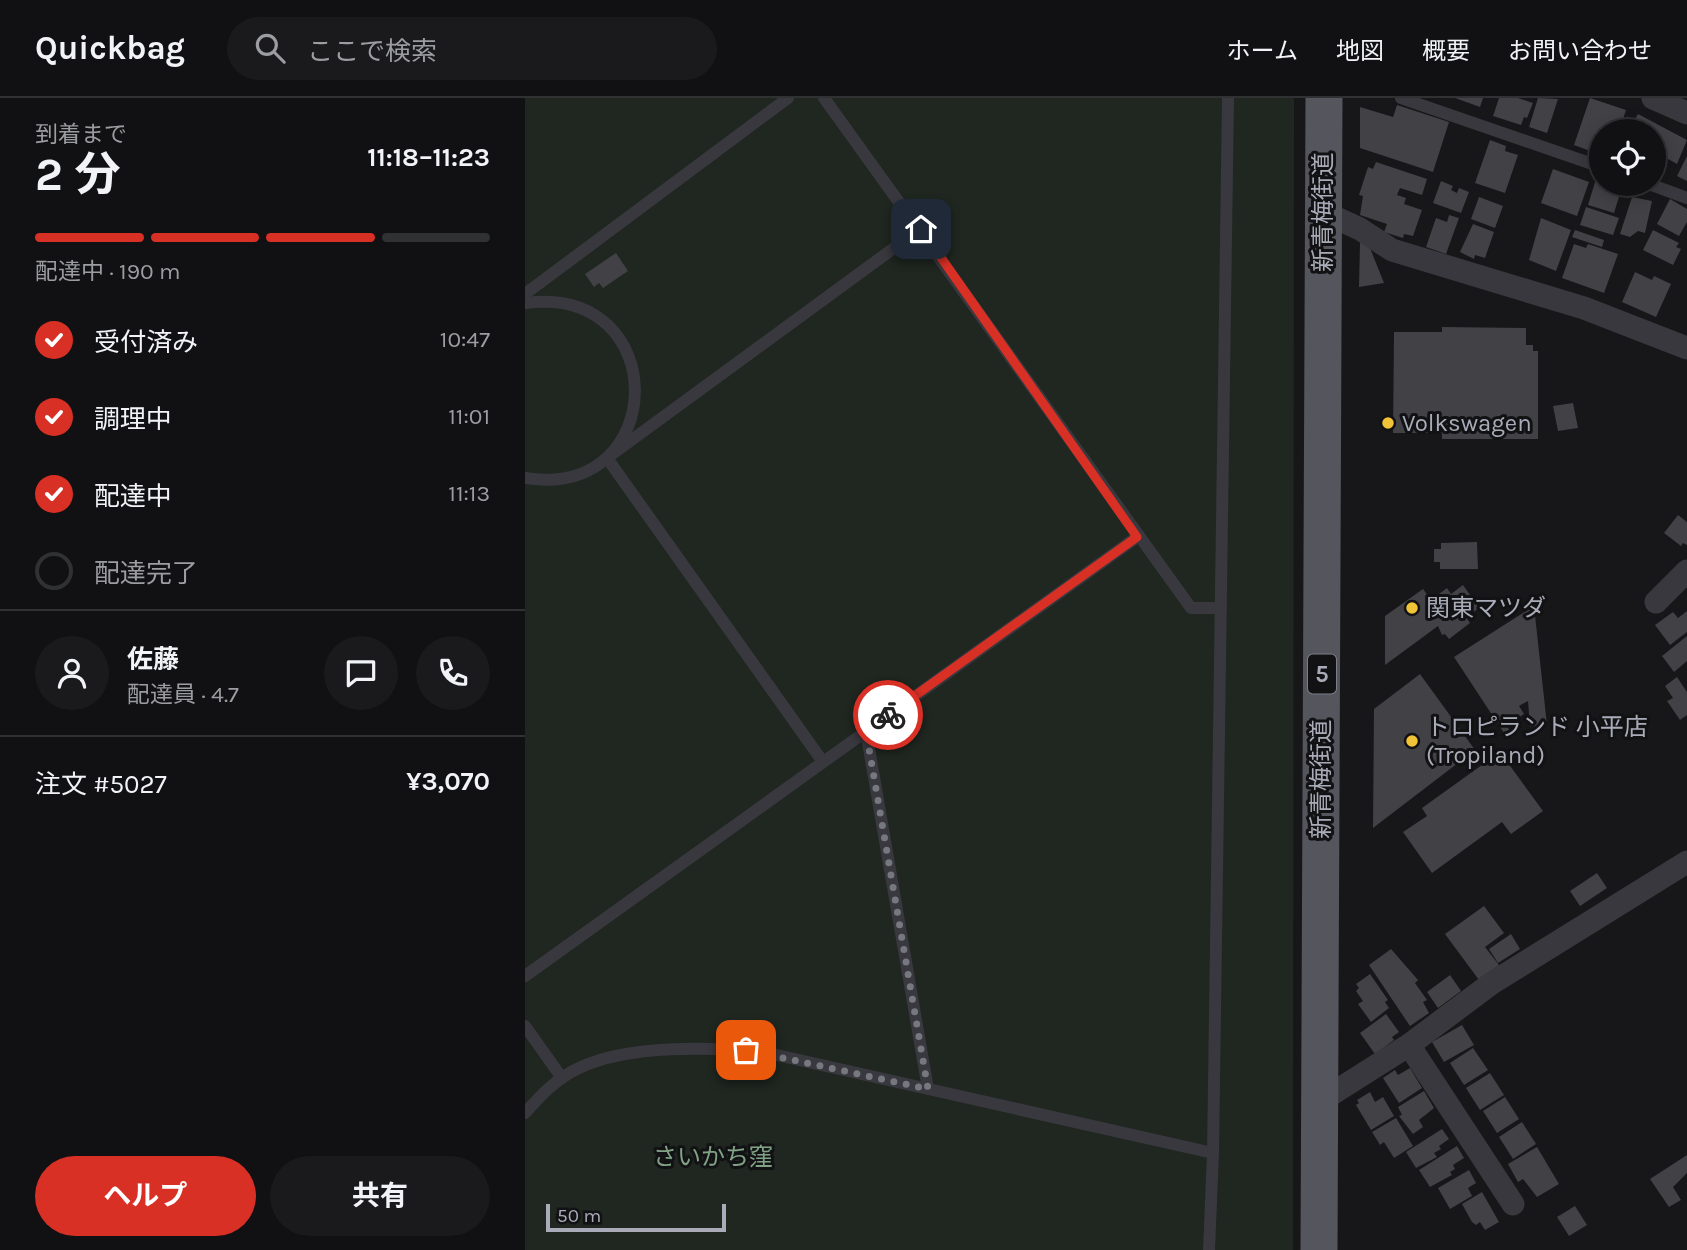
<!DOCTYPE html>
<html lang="ja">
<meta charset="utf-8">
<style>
body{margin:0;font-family:Karla,"Noto Sans JP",sans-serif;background:#1a1a1c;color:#f1f3f6;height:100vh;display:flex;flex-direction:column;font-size:26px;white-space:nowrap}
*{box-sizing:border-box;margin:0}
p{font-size:23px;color:#9c9da0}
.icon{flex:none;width:38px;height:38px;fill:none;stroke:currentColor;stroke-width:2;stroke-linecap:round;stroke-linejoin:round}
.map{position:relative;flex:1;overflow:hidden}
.drawer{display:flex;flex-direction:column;background:#111113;width:525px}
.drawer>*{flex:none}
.buttons{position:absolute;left:1064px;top:21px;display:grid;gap:14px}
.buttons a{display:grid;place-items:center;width:77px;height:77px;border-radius:50%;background:#111113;box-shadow:0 4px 18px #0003,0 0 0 2px #303133;font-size:35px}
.scale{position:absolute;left:21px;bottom:18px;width:180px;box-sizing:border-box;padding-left:7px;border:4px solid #a9acb8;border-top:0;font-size:19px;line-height:24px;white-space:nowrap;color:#a9acb8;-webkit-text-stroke:5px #121214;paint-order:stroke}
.pin{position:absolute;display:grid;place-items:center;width:60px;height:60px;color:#fff;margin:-30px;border-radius:14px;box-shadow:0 4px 10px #0006}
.courier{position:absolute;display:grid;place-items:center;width:70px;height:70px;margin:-35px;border:5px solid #d93025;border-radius:50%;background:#fff;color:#222;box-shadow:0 2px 9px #0007}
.head em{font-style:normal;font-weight:700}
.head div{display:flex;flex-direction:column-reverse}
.head{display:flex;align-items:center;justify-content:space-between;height:119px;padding:0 35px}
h1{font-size:46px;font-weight:700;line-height:52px}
.bar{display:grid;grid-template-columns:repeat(4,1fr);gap:10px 7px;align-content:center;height:84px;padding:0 35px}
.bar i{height:9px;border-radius:5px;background:#303133}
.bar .selected{background:#d93025}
.bar p{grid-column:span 4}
.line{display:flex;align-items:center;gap:18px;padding:0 35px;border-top:2px solid #303133}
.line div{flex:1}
.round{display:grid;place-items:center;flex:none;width:74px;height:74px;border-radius:37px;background:#1a1a1c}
ol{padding:0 35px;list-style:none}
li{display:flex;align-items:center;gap:21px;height:77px}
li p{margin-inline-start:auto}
li .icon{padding:7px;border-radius:50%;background:#d93025;color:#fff;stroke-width:4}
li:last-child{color:#9c9da0}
li i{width:38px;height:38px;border:4px solid #303133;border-radius:50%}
.cta{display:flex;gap:14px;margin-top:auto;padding:14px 35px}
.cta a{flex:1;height:80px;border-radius:42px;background:#d93025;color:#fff;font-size:28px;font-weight:700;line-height:80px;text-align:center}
.cta a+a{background:#1a1a1c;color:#f1f3f6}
header{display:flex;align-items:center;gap:42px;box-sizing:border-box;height:98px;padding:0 35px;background:#111113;border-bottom:2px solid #303133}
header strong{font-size:33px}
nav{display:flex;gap:38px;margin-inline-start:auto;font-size:24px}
.search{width:490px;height:63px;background:#1a1a1c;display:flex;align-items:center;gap:18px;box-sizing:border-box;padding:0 24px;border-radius:38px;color:#9c9da0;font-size:26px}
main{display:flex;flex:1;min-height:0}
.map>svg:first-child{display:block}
</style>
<header>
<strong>Quickbag</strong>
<div class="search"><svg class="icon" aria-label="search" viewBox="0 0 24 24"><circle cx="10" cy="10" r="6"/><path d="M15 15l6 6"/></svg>ここで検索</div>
<nav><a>ホーム</a><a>地図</a><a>概要</a><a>お問い合わせ</a></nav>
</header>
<main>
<section class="drawer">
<div class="head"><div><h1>2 分</h1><p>到着まで</p></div><em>11:18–11:23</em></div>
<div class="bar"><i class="selected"></i><i class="selected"></i><i class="selected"></i><i></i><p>配達中 · 190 m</p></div>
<ol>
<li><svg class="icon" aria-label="check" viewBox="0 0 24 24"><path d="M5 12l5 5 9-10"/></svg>受付済み<p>10:47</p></li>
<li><svg class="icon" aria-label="check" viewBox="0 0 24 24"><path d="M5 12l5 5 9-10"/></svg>調理中<p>11:01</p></li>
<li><svg class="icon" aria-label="check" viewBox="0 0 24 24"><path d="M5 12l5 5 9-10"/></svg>配達中<p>11:13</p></li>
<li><i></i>配達完了</li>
</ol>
<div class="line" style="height:126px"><a class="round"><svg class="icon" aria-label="person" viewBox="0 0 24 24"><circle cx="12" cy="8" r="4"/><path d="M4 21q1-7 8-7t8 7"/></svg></a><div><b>佐藤</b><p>配達員 · 4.7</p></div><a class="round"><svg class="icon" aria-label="chat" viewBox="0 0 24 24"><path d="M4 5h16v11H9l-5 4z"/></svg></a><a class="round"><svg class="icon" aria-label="phone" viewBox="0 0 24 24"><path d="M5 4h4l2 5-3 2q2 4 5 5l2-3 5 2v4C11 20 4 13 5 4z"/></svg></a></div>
<div class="line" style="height:91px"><div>注文 #5027</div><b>¥3,070</b></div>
<div class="cta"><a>ヘルプ</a><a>共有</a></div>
</section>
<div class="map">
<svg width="1162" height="1152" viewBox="0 0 1162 1152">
<rect width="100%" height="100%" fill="#171719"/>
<path fill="#1f2720" d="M0,0h769l-1,1152h-768z"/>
<g fill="#414146">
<path d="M930,0h28l-3,9z"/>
<path d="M974,0h19l15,5 -6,15 -3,-1 -3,8 -28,-9z"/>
<path d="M1013,0l20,1 -11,34 -18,-6z"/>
<path d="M1065,0l36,12 -7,21h-18v24l-27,-10z"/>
<path d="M872,7l52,17 -16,50 -73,-24v-41l33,10z"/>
<path d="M1113,16l49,26 -10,24 -23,-13v-20h-26z"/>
<path d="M965,42l16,6 -1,5 13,4 -13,38 -30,-10z"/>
<path d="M1162,58v25l-10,-5z"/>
<path d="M851,64l51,17 -5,16 -22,-7 -3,7 9,3 -2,6 18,6 -9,26 -9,-2 -1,4 -19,-6 3,-8 -27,-9 3,-19 -4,-1 9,-28 5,2z"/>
<path d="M1028,71l36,13 -12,34 -36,-13z"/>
<path d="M1071,81l5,5 21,3 -8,26 -26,-8z"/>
<path d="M916,83l12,5 -2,4 6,3 2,-5 10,4 -8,21 -28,-10z"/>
<path d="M954,99l24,9 -8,22 -24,-9z"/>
<path d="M1107,99l20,4 -7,32 -7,-2 -8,6 -10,-3z"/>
<path d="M1145,101l17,10v13l-8,14 -22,-12z"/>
<path d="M1061,109l33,11 -6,17 -33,-10z"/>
<path d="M924,117l10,3 -13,36 -20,-7 10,-29 11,4z"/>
<path d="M1016,120l30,12 -15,41 -27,-11z"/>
<path d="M948,126l21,8 -9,26 -10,-3 -1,4 -14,-7z"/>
<path d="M1050,132l29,10 -2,7 -30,-10z"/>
<path d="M1128,132l26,13 -3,4 5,2 -8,16 -30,-15z"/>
<path d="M835,145h8l16,40 -25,4z"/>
<path d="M1049,146l12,4 2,-4 30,10 -14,39 -42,-15z"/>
<path d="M91,155l12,18 -25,17 -4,-5 -5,4 -9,-13z"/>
<path d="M1110,174l17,8 2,-4 17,8 -15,33 -34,-15z"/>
<path d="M917,229l84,1v17h7v6h5v88h-96v-6h-49l1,-101h48z"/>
<path d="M1048,305l5,25 -20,3 -5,-25z"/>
<path d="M1153,417l9,7v23l-4,-2 -2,3 -17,-13z"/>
<path d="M952,444l1,27h-38v-7h-6v-13h7v-6z"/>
<path d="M938,487l16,23 -13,9 4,6 -21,16 -4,-5 -3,1 -4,-9 -53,39v-49l38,-27 8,11 16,-12 4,6z"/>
<path d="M1009,508l13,119 -17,2 -2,-26 -9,5 5,8 -17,11 2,5 -5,3 -50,-76z"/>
<path d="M1162,513v21l-17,13 -15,-20 18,-13 5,6z"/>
<path d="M1162,538v25l-13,11 -12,-16z"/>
<path d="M895,576l55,76 -102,78 1,-119z"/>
<path d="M1152,579l10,15v23l-7,5 -13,-19 6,-3 -8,-12z"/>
<path d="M975,654l43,59 -32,23 -9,-12 -70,51 -29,-41 24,-16 -5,-8z"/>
<path d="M1072,775l10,15 -27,18 -10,-15z"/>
<path d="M959,808l20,27 -19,14 14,18 -20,15 -34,-46z"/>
<path d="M986,836l9,15 -22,14 -9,-14z"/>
<path d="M866,851l27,31 -3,3 12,17 -4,2 6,11 -19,13 -41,-61z"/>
<path d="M845,876l18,26 -3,2 4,6 -18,14 -13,-18 5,-3 -7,-10 3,-3 -3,-4z"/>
<path d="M925,877l11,16 -23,17 -11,-16z"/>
<path d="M861,916l13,18 -7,5 2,3 -19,14 -15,-21z"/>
<path d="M937,927l12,20 -30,17 -12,-20z"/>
<path d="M948,950l15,22 -24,15 -14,-22z"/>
<path d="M885,970l12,20 -23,15 -16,-25 12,-8 3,5z"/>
<path d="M965,975l14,22 -24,15 -14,-22z"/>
<path d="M899,993l10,17 -15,12 4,7 -10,7 -14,-18 3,-1 -4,-8z"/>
<path d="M845,994l5,10 8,-5 11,19 -23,14 -15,-25 3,-2 -2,-3z"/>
<path d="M980,999l14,22 -22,14 -14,-22z"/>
<path d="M871,1020l17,28 -19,12 -10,-16 -4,3 -8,-13z"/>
<path d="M997,1024l14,22 -23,15 -14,-22z"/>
<path d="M917,1031l7,10 -10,7 2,3 -7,4 3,4 -21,11 -10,-16z"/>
<path d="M932,1048l7,12 -11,7 2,4 -5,3 2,3 -22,12 -11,-17z"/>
<path d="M1012,1049l22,37 -22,13 -14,-18 -5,3 -10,-18z"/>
<path d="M1162,1057v18l-14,14 8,13 -12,7 -19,-28z"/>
<path d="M944,1072l7,13 -8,5 4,8 -22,13 -12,-21z"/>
<path d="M957,1094l17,30 -14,8 -5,-8 -4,3 -4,-3 -10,-18z"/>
<path d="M1050,1108l12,19 -18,11 -12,-19z"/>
</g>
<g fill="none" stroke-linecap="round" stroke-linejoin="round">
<g stroke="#38383e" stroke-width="12">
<path d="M299,0l367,510h30"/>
<path d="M876,0l200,69"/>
<path d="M1124,86l38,14"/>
<path d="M0,196l263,-196"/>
<path d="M0,205c148,-20 145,198 0,175"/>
<path d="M341,633l62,358"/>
<path d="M298,664l-216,-304 313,-229"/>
<path d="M0,878l612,-439"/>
<path d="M0,928l37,52"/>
<path d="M0,1015c16,-18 32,-35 54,-45 50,-24 135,-21 189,-15l445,100"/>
<path d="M684,1152l4,-97 15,-1055"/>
</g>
<g stroke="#38383e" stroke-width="23">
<path d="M1128,0l34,15"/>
<path d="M798,114l37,17 32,21 192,58 103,40"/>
<path d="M1131,504l31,-31"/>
<path d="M884,947l104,159"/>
<path d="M794,1004l90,-57 83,-62 195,-121"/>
</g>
<path stroke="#54555d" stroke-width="37" d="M794,1152l5,-1152"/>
</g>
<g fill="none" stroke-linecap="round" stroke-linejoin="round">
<path stroke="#767880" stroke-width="7" stroke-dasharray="0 12.6" d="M221,952l182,39 -62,-358 22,-16"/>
<path stroke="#d93025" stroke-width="9" d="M363,617l249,-178 -216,-308"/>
</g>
<g fill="#f1c337" stroke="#121214" stroke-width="2.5">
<circle cx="863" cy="325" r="7"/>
<circle cx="887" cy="510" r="7"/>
<circle cx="887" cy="643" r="7"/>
</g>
<g text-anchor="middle" stroke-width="6" stroke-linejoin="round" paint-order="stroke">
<rect fill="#121214" stroke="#7c7e87" stroke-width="2" x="783" y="556.5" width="28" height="39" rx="5"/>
<g font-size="23" font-weight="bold" fill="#a9acb8">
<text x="797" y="584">5</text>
</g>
<g font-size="24" fill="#a9acb8" stroke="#121214">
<text transform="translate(798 114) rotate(-90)" y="8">新青梅街道</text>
<text transform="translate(796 681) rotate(-90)" y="8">新青梅街道</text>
</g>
<g font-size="24" fill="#a9acb8" stroke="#121214" text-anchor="start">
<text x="877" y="333">Volkswagen</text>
<text x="901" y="518">関東マツダ</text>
<text x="901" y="637">トロピランド 小平店<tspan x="901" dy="28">(Tropiland)</tspan></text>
</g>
<g font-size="24" fill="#80a385" stroke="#121214">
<text x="188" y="1067">さいかち窪</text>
</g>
</g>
</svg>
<div class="buttons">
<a><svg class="icon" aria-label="locate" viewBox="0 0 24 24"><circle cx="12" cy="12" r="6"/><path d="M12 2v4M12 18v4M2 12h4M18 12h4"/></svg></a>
</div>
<div class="scale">50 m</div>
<div class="pin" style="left:221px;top:952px;background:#ea580c"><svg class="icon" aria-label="bag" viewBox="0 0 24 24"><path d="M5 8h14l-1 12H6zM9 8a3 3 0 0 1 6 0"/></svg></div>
<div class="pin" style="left:396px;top:131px;background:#1f2937"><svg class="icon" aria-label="home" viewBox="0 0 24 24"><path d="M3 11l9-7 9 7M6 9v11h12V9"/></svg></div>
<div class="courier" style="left:363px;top:617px"><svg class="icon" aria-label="bike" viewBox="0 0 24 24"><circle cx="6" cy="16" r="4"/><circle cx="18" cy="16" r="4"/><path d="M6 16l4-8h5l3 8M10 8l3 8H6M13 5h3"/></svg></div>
</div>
</main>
